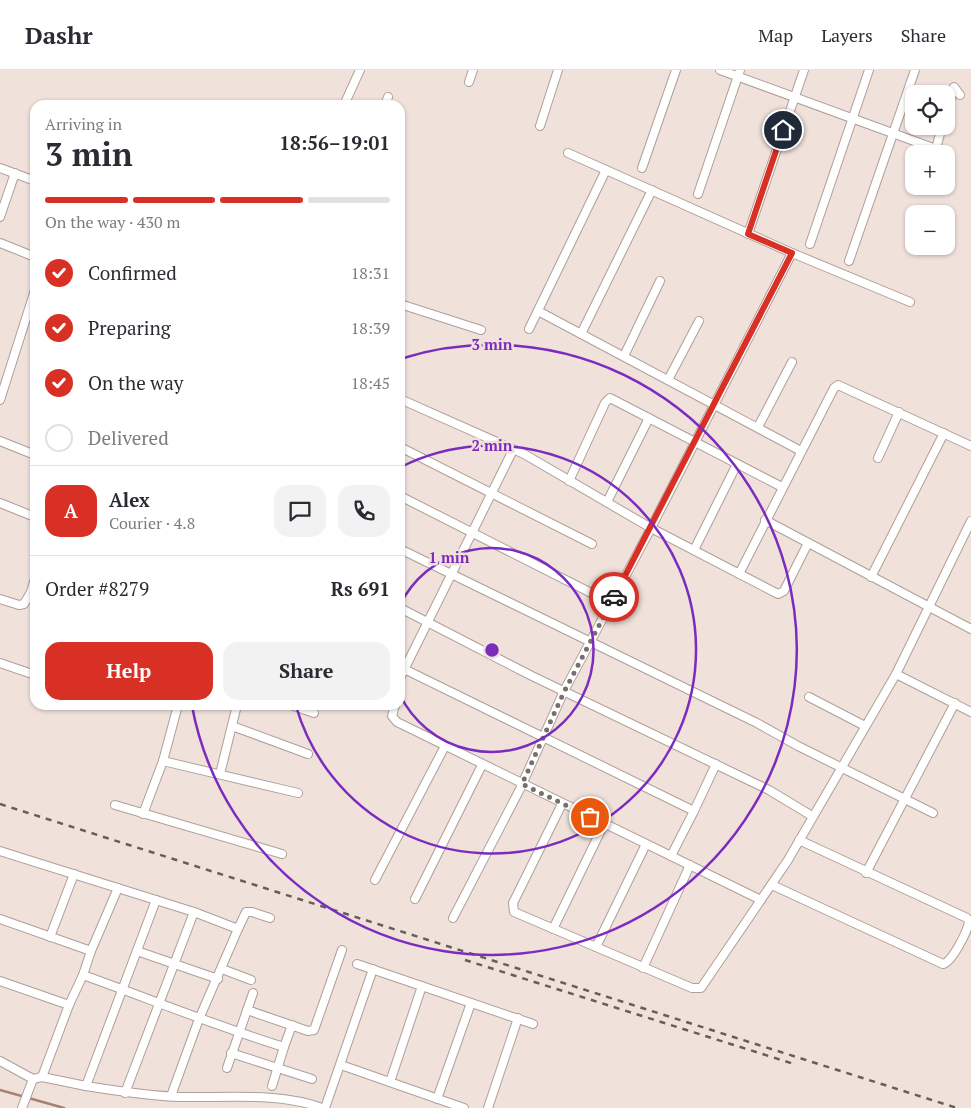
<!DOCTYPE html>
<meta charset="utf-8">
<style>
body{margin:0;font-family:"PT Serif",serif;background:#f2f2f3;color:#2b2b33;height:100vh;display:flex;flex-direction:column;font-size:19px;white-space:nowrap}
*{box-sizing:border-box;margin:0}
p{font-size:16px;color:#7c7c81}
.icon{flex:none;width:28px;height:28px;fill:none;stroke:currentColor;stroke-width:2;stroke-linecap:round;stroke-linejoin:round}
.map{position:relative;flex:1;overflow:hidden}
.side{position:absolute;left:30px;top:30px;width:375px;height:610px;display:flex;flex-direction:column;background:#fff;border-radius:15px;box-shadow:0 1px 4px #0004}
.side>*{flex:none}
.buttons{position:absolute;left:905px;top:15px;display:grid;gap:10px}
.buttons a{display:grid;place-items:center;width:50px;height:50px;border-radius:10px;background:#fff;box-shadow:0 1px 4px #0004;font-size:25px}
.pin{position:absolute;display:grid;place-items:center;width:42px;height:42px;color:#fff;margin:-21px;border:2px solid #fff;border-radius:50%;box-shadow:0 1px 5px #0007}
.courier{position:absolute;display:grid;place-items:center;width:50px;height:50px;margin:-25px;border:4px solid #d93025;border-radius:50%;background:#fff;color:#222;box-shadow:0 1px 6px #0007}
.head em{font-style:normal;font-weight:600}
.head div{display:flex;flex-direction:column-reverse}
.head{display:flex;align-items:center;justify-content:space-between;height:85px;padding:0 15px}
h1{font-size:32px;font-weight:600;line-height:38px}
.bar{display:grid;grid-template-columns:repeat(4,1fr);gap:8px 5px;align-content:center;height:60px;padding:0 15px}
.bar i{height:6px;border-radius:4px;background:#e1e1e2}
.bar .on{background:#d93025}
.bar p{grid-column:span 4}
.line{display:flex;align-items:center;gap:12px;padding:0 15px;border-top:1px solid #e1e1e2}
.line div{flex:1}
.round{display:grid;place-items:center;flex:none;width:52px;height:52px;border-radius:15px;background:#f2f2f3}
ol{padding:0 15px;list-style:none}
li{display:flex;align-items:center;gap:15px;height:55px}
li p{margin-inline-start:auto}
li .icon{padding:5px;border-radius:50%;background:#d93025;color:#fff;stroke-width:4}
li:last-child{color:#7c7c81}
li i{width:28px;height:28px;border:2px solid #e1e1e2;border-radius:50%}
.button{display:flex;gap:10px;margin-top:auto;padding:10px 15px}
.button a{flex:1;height:58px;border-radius:15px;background:#d93025;color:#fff;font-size:20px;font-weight:600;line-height:58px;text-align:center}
.button a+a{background:#f2f2f3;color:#2b2b33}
header{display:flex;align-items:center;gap:30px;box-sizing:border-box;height:70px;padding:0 25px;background:#fff;border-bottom:1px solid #e1e1e2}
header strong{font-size:24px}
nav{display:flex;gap:28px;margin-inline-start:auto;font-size:18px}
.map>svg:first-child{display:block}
</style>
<header>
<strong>Dashr</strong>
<nav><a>Map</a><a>Layers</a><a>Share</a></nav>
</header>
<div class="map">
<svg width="971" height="1038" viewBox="0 0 971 1038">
<rect width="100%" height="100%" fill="#f0e1db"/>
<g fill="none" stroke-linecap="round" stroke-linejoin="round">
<path stroke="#a68071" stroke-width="2.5" d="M0,1020l64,18"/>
<g stroke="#ad9f99" stroke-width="10">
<g id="street">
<path d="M720,0l216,79 6,-23"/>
<path d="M469,12l4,-12"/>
<path d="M344,35l16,-35"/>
<path d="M385,35l3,-8"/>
<path d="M946,43l8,-26 6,8"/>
<path d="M540,56l18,-56"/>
<path d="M568,83l224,100 118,49"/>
<path d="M0,98l35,13"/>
<path d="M642,98l34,-98"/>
<path d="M698,124l42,-124"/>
<path d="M0,147l15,-44"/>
<path d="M748,164l56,-164"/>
<path d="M0,173l35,14"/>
<path d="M810,174l59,-174"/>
<path d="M849,191l66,-191"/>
<path d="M400,234l81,26"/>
<path d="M538,241l263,140"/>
<path d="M529,259l77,-159"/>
<path d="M581,264l71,-144"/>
<path d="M624,286l36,-75"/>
<path d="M668,310l31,-59"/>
<path d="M400,329l124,55 127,74 127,66 6,-3 24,-48"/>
<path d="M0,330l35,-110"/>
<path d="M758,357l34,-65"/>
<path d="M0,371l35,14"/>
<path d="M400,377l192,97"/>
<path d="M878,388l21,-46"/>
<path d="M569,411l36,-78 5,-5 172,89"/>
<path d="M400,426l211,107"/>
<path d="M607,432l42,-84"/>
<path d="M0,433l35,14"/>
<path d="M765,450l206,109"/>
<path d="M400,479l357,174 41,23 135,67"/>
<path d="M694,480l43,-86"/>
<path d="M739,504l95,-186 4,-3 133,61"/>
<path d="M871,507l73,-144"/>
<path d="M31,522l4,-13"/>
<path d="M0,529l19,6 5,-1 7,-12 4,1"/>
<path d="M400,538l132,68 237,114 43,26"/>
<path d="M0,593l35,12"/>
<path d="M400,597l294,144 -23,45"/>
<path d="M896,604l75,38"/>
<path d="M400,608l113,-228"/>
<path d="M809,627l56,29"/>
<path d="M291,635l23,8"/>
<path d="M395,635l-3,11 5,6 364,178"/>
<path d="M232,656l76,28"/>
<path d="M163,691l135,32"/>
<path d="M220,704l17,-69"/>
<path d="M562,734l-49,99 1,9 178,76h9l87,-128 108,-186 75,-153"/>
<path d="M115,735l167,49"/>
<path d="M694,741l22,-47"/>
<path d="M143,744l20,-53 15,-56"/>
<path d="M0,781l194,61 44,17 8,-17h6l18,6"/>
<path d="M866,803l89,-170"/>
<path d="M375,810l70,-134"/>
<path d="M772,815l171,79c9,-2 25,-33 26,-43l-2,-3 -168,-78"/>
<path d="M415,829l67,-134"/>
<path d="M453,848l67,-129 44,-98 87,-163 141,-275"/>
<path d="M0,849l91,32 -8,24c67,24 133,51 201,72l8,-22"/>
<path d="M553,859l51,-105"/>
<path d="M50,867l24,-63"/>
<path d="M596,877l50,-103"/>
<path d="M91,881l27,-63"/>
<path d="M137,881l81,28"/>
<path d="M357,894l176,60"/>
<path d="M643,898l47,-103"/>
<path d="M222,899l29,11"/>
<path d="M0,911l69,24"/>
<path d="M247,940l61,21 6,-1 28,-80"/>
<path d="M231,983l81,26"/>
<path d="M0,991l33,18 9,-2 44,9 70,-186"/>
<path d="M341,995l123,43"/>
<path d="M227,998l26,-75"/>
<path d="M42,1007l27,-72 14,-30"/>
<path d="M390,1012l32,-96"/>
<path d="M86,1016c31,5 63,10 95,11 44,1 99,-5 141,11"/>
<path d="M272,1016l12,-39"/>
<path d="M125,1023l69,-181"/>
<path d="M171,1026l28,-77 39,-90"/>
<path d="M437,1029l34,-96"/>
<path d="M22,1038l11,-29"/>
<path d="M325,1038l48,-139"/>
<path d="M488,1038l30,-90"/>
</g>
</g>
<use href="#street" stroke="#fff" stroke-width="8"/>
<g stroke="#665e5b" stroke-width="2.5" stroke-dasharray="6 6" stroke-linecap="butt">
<path d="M0,734l957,304"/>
<path d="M465,890l329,104"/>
</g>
</g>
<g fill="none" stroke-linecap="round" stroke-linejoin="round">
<path stroke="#786f6b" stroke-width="5" stroke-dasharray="0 9" d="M590,747l-68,-33 42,-92 50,-95"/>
<path stroke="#d93025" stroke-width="6" d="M614,527l178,-344 -44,-19 35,-104"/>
</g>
<g fill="none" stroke="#7b2cbf" stroke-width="2.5">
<path d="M400 535A102 102 0 1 1 400 625"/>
<path d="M401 397A204 204 0 1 1 296 636"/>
<path d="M400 289A305 305 0 1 1 192 636"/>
</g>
<circle cx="492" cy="580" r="8" fill="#7b2cbf" stroke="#f0e1db" stroke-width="2.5"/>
<g font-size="15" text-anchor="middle" font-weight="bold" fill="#7b2cbf" stroke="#f0e1db" stroke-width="5" stroke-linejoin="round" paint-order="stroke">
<text x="492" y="280">3 min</text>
<text x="492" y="381">2 min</text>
<text x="449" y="493">1 min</text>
</g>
</svg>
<div class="buttons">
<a><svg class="icon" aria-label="locate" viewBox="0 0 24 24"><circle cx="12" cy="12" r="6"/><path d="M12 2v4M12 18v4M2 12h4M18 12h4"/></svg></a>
<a>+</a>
<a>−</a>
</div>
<div class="pin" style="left:590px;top:747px;background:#ea580c"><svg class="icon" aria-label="bag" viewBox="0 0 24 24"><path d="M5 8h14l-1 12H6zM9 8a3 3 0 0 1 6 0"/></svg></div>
<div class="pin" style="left:783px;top:60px;background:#1f2937"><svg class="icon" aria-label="home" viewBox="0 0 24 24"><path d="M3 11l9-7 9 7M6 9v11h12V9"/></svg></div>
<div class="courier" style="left:614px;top:527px"><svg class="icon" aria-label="car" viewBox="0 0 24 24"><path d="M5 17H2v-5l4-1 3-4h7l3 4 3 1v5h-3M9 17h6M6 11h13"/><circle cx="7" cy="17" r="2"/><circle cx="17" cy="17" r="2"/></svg></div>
<section class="side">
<div class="head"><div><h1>3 min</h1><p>Arriving in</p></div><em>18:56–19:01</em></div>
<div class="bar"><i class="on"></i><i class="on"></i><i class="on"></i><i></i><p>On the way · 430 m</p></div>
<ol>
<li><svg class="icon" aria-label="check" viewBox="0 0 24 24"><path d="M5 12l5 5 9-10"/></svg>Confirmed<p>18:31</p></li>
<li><svg class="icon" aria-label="check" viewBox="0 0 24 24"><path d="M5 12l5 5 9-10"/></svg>Preparing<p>18:39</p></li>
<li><svg class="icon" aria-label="check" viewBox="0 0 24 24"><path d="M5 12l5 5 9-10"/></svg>On the way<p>18:45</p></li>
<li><i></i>Delivered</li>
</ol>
<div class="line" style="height:90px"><b class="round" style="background:#d93025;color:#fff">A</b><div><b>Alex</b><p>Courier · 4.8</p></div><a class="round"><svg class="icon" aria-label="chat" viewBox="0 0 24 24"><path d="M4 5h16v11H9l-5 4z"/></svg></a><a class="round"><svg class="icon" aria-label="phone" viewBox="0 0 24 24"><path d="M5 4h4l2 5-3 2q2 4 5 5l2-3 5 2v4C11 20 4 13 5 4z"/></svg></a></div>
<div class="line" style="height:65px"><div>Order #8279</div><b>Rs 691</b></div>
<div class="button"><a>Help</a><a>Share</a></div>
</section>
</div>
